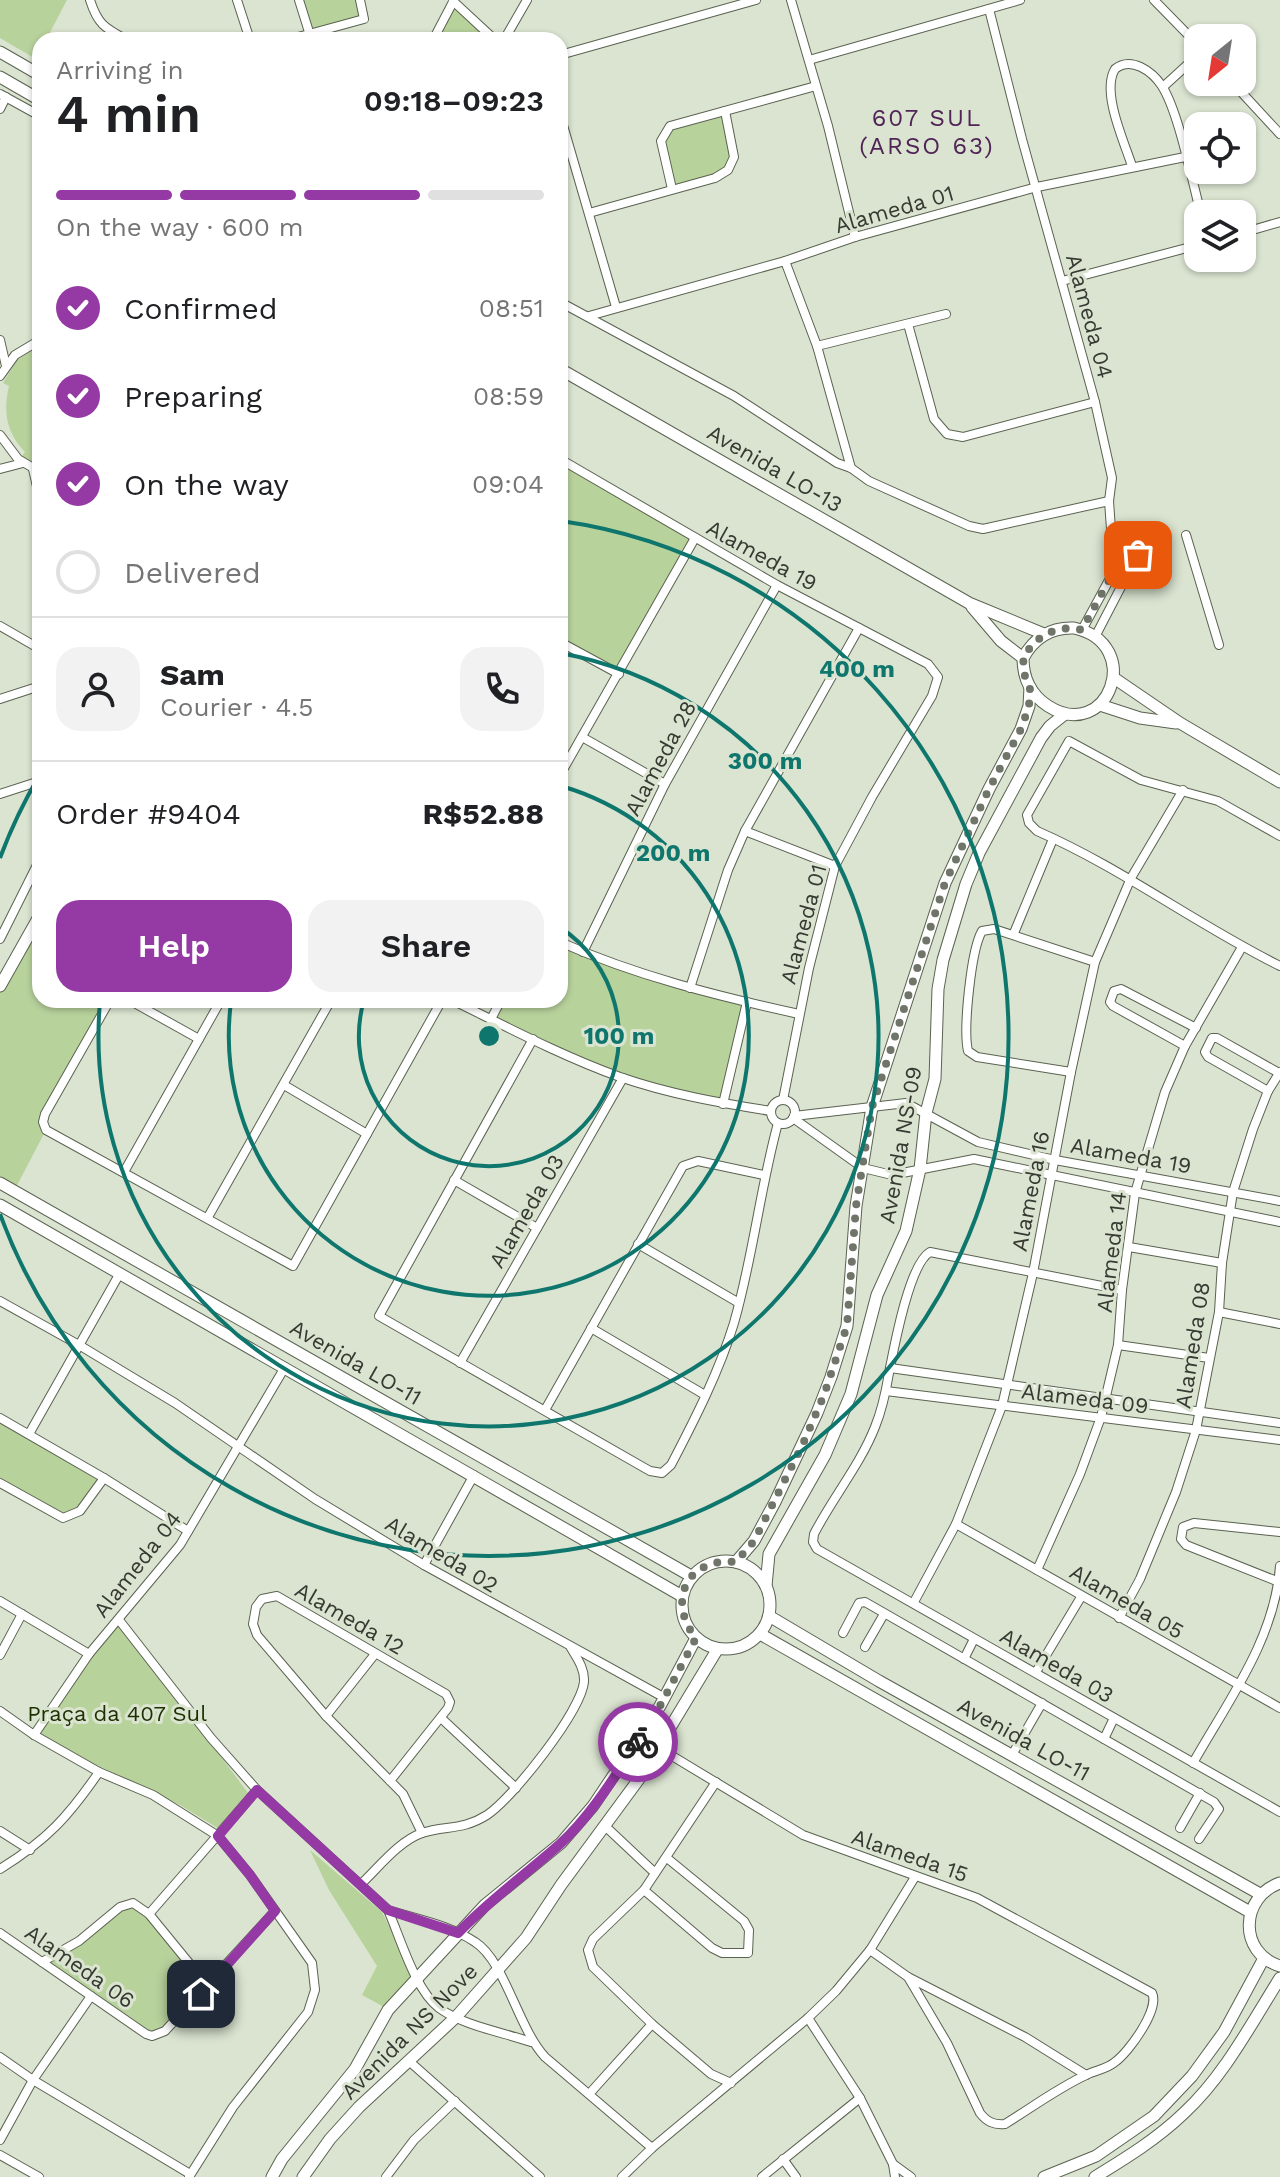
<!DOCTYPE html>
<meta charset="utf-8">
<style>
body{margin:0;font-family:"Work Sans",sans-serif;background:#f2f2f2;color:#202124;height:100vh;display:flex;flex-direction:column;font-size:30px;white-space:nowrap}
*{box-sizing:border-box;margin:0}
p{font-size:26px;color:#757577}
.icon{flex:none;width:44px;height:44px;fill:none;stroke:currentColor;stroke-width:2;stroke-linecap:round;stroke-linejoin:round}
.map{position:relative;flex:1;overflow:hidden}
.side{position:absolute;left:32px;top:32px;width:536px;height:976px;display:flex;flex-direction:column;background:#fff;border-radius:24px;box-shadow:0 2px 6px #0004}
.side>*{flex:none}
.needle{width:52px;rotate:210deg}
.buttons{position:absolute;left:1184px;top:24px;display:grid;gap:16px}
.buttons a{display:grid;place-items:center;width:72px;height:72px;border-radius:16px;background:#fff;box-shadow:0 2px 6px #0004;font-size:40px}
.pin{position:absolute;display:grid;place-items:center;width:68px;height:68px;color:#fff;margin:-34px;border-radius:16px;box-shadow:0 4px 12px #0006}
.courier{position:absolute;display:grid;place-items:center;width:80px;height:80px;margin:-40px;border:6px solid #9539a4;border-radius:50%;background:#fff;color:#222;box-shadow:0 2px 10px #0007}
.overview em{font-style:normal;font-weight:600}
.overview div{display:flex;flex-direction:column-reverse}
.overview{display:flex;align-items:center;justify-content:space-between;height:136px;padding:0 24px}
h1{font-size:52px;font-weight:600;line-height:60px}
.bar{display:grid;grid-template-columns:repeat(4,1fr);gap:12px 8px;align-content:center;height:96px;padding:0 24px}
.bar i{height:10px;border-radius:6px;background:#e0e0e0}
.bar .active{background:#9539a4}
.bar p{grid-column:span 4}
.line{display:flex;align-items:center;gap:20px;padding:0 24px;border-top:2px solid #e0e0e0}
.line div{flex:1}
.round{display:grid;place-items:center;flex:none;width:84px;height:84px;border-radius:24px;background:#f2f2f2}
ol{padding:0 24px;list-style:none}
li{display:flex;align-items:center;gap:24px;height:88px}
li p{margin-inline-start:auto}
li .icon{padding:8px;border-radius:50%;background:#9539a4;color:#fff;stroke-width:4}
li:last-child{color:#757577}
li i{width:44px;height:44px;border:4px solid #e0e0e0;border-radius:50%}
.button{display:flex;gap:16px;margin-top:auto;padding:16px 24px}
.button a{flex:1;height:92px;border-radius:24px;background:#9539a4;color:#fff;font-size:32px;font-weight:600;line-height:92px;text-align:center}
.button a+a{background:#f2f2f2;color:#202124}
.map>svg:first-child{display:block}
</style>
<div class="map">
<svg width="1280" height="2177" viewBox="0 0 1280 2177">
<rect width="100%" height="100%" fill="#dae4d0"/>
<g fill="#b8d29c">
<path d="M0,0h67l-21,40h-6v12l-4,7 -36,-21z"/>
<path d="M303,0h53l6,20 -50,10z"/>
<path d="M453,1l43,39h-64z"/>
<path d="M725,111l9,39 -11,24 -51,15 -9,-54 3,-6z"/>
<path d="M40,345v122l-18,-11 3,-4c-19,-20 -22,-41 -16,-66l-6,-3 14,-23z"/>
<path d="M560,459l135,79 -76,136 -59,-33z"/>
<path d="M40,915v85h70l-67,122 3,8 -32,61 -14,-8v-197z"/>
<path d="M560,942l23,10 164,50 -24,102 -134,-39 -98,-46 10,-19h59z"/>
<path d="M0,1418l104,60 -30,37 -17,1 -57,-33z"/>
<path d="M119,1620l132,177 -30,33 -41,-25 -146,-70z"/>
<path d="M310,1850l72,62 31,63 -27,33 -24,-13 15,-29 -48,-76z"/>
<path d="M133,1903l74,82 -51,50 -65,-39 -49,-34z"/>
</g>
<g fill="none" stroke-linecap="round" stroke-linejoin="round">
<g stroke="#5a6251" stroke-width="10">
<g id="street">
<path d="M90,0c8,25 15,28 37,40"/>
<path d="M237,0l13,40"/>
<path d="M299,0l10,32"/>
<path d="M791,0l37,126 27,111"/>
<path d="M1154,0l44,45"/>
<path d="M453,1l42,39"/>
<path d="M989,9l33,130 73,263 17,76 -3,23 5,70 -32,59"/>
<path d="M287,40l77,-21 -4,-19"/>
<path d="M433,40l21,-40"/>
<path d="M504,40l23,-40"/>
<path d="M560,55l196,-55"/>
<path d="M809,60l211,-60"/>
<path d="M1232,82l48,52"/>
<path d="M1163,87l35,-32"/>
<path d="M0,94l40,22"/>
<path d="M0,109l6,-12"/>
<path d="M560,115l56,192"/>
<path d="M1132,166c-8,-25 -31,-74 -17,-97 16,-13 37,2 47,17 17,27 30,95 39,128"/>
<path d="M672,189l-11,-48 9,-15 146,-40"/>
<path d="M589,213l126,-35 13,-8 6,-13 -9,-46"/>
<path d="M1242,233l38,-11"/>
<path d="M785,261l32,85 34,122"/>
<path d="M1062,281l136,-36"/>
<path d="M560,302l174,94 103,67 14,5 18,13 100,45 14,3 126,-28"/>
<path d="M589,316l196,-55 70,-24 182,-50 148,-30"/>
<path d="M908,324l26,95 13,15 16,3 132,-35"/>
<path d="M0,340l6,26"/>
<path d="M817,346l129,-32"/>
<path d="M0,376l15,-21 25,-15"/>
<path d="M0,435l18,24 22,13"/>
<path d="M560,459l217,126 151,79 10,13 -6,19 -60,101 -37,69 -26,102 -26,132"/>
<path d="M0,469l23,-6"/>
<path d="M33,469l7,31"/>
<path d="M1186,535l33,110"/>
<path d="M0,626l40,23"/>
<path d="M1095,637l54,-104"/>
<path d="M560,642l59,32"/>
<path d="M0,699l40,-13"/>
<path d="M582,737l83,47"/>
<path d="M560,775l135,-237"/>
<path d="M0,794l40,-13"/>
<path d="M745,831l90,35"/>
<path d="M1280,836l-62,-35 -77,-21 -72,-39 -42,74 2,8 8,8c85,37 160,94 243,135"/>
<path d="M1014,933l39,-94"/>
<path d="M0,939l40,-80"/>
<path d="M560,942c77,34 157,54 239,72"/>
<path d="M583,952l82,-168 112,-199"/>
<path d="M690,988l38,-118 17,-39 114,-203"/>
<path d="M110,1000l-65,114 -2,8 3,8 247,136 149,-266"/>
<path d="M129,1000l70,39"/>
<path d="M452,1000c55,27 110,56 168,77 49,17 100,26 151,34"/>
<path d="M491,1019l10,-19"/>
<path d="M533,1039l-154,277 271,155 12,2 9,-8c24,-46 48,-93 63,-142 19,-66 26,-134 44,-200"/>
<path d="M1185,1046l-72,-40 -3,-4 4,-11 7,-2 75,39"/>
<path d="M1071,1072l-94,-15 -9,-6c-5,-22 3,-101 14,-120l12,-2 101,33"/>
<path d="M284,1085l83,49"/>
<path d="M1268,1091l-60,-34 -3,-5 7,-14h5l62,35"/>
<circle cx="783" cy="1112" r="12"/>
<path d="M723,1104l24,-102"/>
<path d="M794,1116l112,-13 72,39 77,18 225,41"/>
<path d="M793,1118l70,50 29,7 82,-16 306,63"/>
<path d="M124,1172l97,-172"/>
<path d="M454,1180l83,48"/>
<path d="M208,1217l123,-217"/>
<path d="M638,1244l101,59"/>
<path d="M1129,1247l93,16"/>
<path d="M1122,1290l-192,-38c-21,12 -36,96 -41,121 -3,18 -7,37 -14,54 -15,38 -42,70 -61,107l-1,8 4,7 463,263"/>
<path d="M0,1301l79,44 96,58 140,96 109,66 241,133"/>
<path d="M1219,1312l61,12"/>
<path d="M591,1328l114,67"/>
<path d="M1118,1345l91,13"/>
<path d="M460,1363l163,-285"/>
<path d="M890,1368l390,55"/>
<path d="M886,1391l394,49"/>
<path d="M545,1410l138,-244 15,-5 66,14"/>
<path d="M0,1418l104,60 84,53"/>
<path d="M29,1434l91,-161"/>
<path d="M0,1483l63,35 17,-7 24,-33"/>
<path d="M956,1524l324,184"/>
<path d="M424,1565l50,-90"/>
<path d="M1037,1570l43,-96 21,-57 17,-72 4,-55 13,-97 30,-101 20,-46 57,-99"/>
<path d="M1279,1582l-93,-37 -5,-6 2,-12 11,-4 86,9"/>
<path d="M0,1601l89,53"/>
<path d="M914,1602l42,-78 46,-118 31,-133 38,-201 24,-110 36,-84 52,-88"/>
<path d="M1119,1618l21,-39 36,-87 20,-62 23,-118 3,-49 11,-71 20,-63 15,-38 12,-19"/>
<path d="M119,1620l92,118 46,52 131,120"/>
<path d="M843,1633l16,-30 6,-1 349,200 5,7 -20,30"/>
<path d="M865,1647l19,-33"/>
<path d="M0,1655l22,-41"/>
<path d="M964,1659l10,-20"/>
<path d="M1036,1672l45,-75"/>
<path d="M0,1711l34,24 65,37 54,23 65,41 32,39 62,88 3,27 -7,22 -75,95 -44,70"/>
<path d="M326,1716l49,-62"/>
<path d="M441,1718l75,70"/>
<path d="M34,1735l55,-81 91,-109 105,-178"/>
<path d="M1104,1739l10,-21"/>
<path d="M659,1748l144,87 174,63 175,95c8,16 -23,59 -37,69 -8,7 -19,8 -29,13 -28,13 -55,33 -81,49 -11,1 -18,-2 -25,-11l-33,-70 -39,-66"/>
<path d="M1012,1755l30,-52"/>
<path d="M1193,1763c35,-62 82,-124 87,-197"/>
<path d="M390,1781l58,-73 2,-6 -4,-8 -169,-98 -15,3 -6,8 -3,17 4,11 69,81 77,78 19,39"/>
<path d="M716,1782l-72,108 -51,49 -5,11 5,17 59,57 59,50 20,9"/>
<path d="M605,1826l50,47"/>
<path d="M1180,1828l20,-35"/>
<path d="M0,1831l30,19"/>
<path d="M0,1869c47,-29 68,-52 99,-97"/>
<path d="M361,1884c18,-17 38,-43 61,-51 23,-8 40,-2 65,-18 26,-17 94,-104 97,-133 1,-13 -7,-24 -13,-34"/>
<path d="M644,1890l68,58 10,5h26l1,-23 -5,-9 -77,-63"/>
<path d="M149,1914l108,-124"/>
<path d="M0,1933l146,101 6,2 13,-5 110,-120"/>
<path d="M870,1950l38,27 117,60 61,38"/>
<path d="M42,1962l37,-21 41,-34 13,-4 16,11 58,71"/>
<path d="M808,2018l52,80 33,66"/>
<path d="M531,2042c-29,-10 -67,-16 -92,-34 -24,-18 -39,-71 -51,-98 28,9 62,15 87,32 30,19 43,86 70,115l107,91"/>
<path d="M0,2057l33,23 157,94"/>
<path d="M410,2062l130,115"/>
<path d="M590,2093l62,-69"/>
<path d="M0,2140l33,-60 58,-84"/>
<path d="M0,2155l39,22"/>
<path d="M783,2159l13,18"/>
<path d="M386,2177l28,-37 41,-39"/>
<path d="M622,2177l30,-29 156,-130 28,-27 34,-41 45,-73"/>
<path d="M762,2177l98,-79"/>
<path d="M895,2177l-2,-13 18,13"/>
</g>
</g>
<g stroke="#5a6251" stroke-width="13">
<g id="secondary">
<path d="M0,52l40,23"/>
<path d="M0,77l40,23"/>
<path d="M560,369l409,234 75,31"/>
<path d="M972,607l29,34 22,17"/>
<path d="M1074,628c72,16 34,116 -26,78 -17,-11 -25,-28 -25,-48 11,-20 28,-31 51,-30z"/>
<path d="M1114,678l66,45 100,59"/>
<path d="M1100,705l40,13 36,5"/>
<path d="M0,986l40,-71"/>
<path d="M0,1183l691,393"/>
<path d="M0,1205l682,391"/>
<circle cx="726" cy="1605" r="44"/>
<path d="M736,1562l18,-21 21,-39 42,-89 14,-36 16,-51 9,-120 16,-99 73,-224 44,-94 32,-60 8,-23 1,-19"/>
<path d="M766,1586l3,-32 56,-99 26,-61 26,-99 29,-64 14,-62 6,-56 9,-34 3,-90 5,-29 23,-76 13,-31 62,-115 9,-12 15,-12"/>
<path d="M769,1616l110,65 381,213"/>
<path d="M760,1634l490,278"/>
<path d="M1280,1883c-40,14 -42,70 0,83"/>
<path d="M272,2177l10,-18 73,-90 33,-59 97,-105 76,-62 32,-37 67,-100 36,-68"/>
<path d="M303,2177l27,-38 29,-32 97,-90 70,-79 35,-53 78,-106 78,-129"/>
<path d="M1044,2177l52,-21 58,-40 38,-40 32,-44 40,-74"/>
<path d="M1095,2177c31,-19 62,-38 89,-64 40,-37 67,-89 96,-135"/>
</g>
</g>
<use href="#street" stroke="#fff" stroke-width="8"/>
<use href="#secondary" stroke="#fff" stroke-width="11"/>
</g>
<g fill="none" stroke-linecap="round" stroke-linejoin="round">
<path stroke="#6f7669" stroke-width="8" stroke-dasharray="0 14.4" d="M638,1742l22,-36 36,-68c-30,-37 -9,-81 40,-76l18,-21 48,-95 22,-51 23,-69 9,-120 16,-99 73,-224 44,-94 32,-60 8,-23 1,-19 -5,-10 -2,-19c13,-22 33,-34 59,-28l32,-59 13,7 11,-23"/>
<path stroke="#9539a4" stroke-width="10" d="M201,1994l74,-83 -25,-36 -32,-39 39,-46 131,120 70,23c33,-34 67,-58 102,-89 31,-28 55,-68 78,-102"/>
</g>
<g fill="none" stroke="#0f766e" stroke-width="4">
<path d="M561 928A130 130 0 1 1 364 1000"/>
<path d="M561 786A260 260 0 1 1 231 1002"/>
<path d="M560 653A390 390 0 1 1 100 1002"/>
<path d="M0 858A520 520 0 0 1 39 776M561 521A520 520 0 1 1 0 1214"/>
</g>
<g text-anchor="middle" stroke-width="6" stroke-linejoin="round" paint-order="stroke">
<g font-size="22" fill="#363a32" stroke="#dae4d0">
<text transform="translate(894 209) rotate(-16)" y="8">Alameda 01</text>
<text transform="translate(1090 316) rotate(75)" y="8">Alameda 04</text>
<text transform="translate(775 468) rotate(30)" y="8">Avenida LO-13</text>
<text transform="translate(762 555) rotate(29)" y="8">Alameda 19</text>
<text transform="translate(660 758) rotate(-62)" y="8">Alameda 28</text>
<text transform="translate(803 924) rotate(-75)" y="8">Alameda 01</text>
<text transform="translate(900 1145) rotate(-80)" y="8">Avenida NS-09</text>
<text transform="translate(1131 1155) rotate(10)" y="8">Alameda 19</text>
<text transform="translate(1030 1191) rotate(-79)" y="8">Alameda 16</text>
<text transform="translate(526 1211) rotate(-60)" y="8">Alameda 03</text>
<text transform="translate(1111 1252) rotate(-83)" y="8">Alameda 14</text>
<text transform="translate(1192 1345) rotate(-81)" y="8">Alameda 08</text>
<text transform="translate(356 1362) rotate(30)" y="8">Avenida LO-11</text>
<text transform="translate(1085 1398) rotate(7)" y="8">Alameda 09</text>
<text transform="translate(442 1554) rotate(31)" y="8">Alameda 02</text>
<text transform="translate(137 1564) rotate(-52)" y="8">Alameda 04</text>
<text transform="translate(1127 1601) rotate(30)" y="8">Alameda 05</text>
<text transform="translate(350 1618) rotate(30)" y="8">Alameda 12</text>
<text transform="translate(1057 1665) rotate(30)" y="8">Alameda 03</text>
<text transform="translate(1024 1739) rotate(29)" y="8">Avenida LO-11</text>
<text transform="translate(910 1855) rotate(19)" y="8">Alameda 15</text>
<text transform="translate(80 1966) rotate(35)" y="8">Alameda 06</text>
<text transform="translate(409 2031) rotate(-45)" y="8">Avenida NS Nove</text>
</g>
<g font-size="22" fill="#1e3000" stroke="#dae4d0">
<text x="117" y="1721">Praça da 407 Sul</text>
</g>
<g font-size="24" letter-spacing="2" fill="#502457" stroke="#dae4d0">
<text x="927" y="126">607 SUL<tspan x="927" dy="28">(ARSO 63)</tspan></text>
</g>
</g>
<circle cx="489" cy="1036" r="12" fill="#0f766e" stroke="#dae4d0" stroke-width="4"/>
<g font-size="24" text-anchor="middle" font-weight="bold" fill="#0f766e" stroke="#dae4d0" stroke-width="6" stroke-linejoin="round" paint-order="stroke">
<text x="857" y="677">400 m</text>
<text x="765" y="769">300 m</text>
<text x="673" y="861">200 m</text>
<text x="619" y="1044">100 m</text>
</g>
</svg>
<div class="buttons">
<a><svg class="needle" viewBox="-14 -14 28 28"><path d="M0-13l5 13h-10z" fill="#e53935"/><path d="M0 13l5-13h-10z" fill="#757577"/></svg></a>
<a><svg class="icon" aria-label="locate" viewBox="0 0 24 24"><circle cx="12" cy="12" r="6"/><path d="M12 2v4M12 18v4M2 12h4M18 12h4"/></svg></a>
<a><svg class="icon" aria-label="layers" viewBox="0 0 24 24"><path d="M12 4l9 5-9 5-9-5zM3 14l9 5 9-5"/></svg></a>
</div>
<div class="pin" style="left:1138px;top:555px;background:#ea580c"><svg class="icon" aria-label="bag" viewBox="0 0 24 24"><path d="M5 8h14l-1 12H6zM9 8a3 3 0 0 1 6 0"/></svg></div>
<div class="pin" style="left:201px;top:1994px;background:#1f2937"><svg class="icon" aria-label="home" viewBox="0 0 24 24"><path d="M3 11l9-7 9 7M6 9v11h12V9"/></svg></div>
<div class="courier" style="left:638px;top:1742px"><svg class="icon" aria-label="bike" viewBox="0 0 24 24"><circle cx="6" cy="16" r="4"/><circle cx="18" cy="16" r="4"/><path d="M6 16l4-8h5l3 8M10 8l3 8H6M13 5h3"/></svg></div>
<section class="side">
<div class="overview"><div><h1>4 min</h1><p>Arriving in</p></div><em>09:18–09:23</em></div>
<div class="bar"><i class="active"></i><i class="active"></i><i class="active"></i><i></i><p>On the way · 600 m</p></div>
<ol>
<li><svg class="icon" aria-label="check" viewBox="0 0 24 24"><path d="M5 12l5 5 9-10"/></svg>Confirmed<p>08:51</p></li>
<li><svg class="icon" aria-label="check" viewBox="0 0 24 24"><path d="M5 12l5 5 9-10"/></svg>Preparing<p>08:59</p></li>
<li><svg class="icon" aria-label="check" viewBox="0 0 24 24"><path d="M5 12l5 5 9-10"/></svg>On the way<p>09:04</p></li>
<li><i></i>Delivered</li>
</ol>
<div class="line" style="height:144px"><a class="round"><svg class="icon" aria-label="person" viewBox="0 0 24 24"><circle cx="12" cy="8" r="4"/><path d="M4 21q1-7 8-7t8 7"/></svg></a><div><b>Sam</b><p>Courier · 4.5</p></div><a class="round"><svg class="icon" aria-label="phone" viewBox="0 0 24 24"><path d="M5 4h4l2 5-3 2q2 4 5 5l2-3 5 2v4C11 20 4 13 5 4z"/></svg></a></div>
<div class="line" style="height:104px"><div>Order #9404</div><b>R$52.88</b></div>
<div class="button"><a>Help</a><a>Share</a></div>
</section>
</div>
